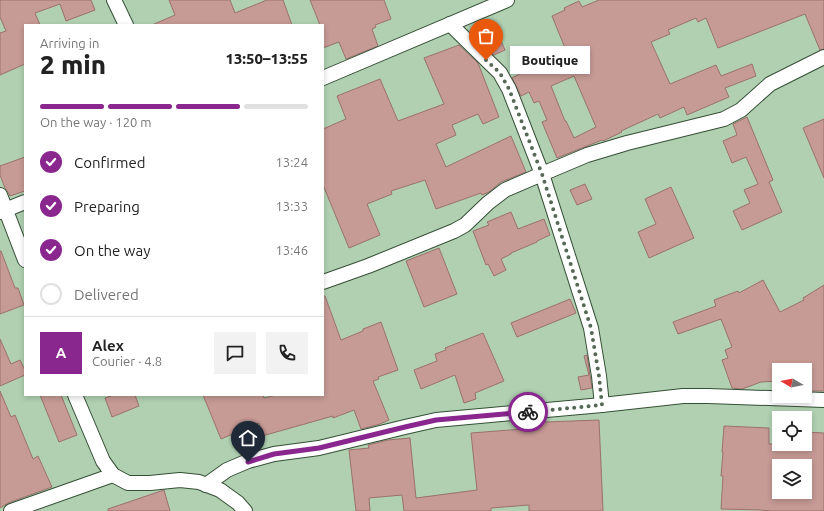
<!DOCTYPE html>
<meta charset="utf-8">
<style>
body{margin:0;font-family:Ubuntu,sans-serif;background:#f2f2f2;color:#222;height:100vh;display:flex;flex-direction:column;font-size:15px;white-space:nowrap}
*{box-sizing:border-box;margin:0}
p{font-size:13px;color:#767676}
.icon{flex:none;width:22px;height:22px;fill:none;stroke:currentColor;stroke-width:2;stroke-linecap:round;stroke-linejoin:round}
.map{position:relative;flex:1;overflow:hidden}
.panel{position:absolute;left:24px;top:24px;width:300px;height:372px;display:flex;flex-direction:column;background:#fff;border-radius:0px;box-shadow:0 2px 6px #0003}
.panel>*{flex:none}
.needle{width:26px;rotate:280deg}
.buttons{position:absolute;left:772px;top:363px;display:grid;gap:8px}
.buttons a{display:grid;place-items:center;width:40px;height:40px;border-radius:0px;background:#fff;box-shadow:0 2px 6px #0003;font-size:20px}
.pin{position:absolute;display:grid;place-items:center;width:34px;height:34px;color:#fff;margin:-41px -17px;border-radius:50% 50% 50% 0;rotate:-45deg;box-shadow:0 0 4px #0007}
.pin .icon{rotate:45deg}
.courier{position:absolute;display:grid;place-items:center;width:40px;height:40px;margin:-20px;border:3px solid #89278f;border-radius:50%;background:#fff;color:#222;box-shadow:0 1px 5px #0007}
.bubble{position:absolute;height:28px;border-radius:0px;background:#fff;box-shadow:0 2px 6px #0003;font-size:13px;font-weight:800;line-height:28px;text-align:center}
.headline em{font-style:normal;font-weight:800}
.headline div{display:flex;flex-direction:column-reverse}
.headline{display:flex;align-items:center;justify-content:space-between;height:68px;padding:0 16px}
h1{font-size:26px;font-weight:800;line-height:30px}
.bar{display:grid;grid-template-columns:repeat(4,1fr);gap:6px 4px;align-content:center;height:48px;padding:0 16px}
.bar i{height:5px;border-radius:3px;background:#e0e0e0}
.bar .selected{background:#89278f}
.bar p{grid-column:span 4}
.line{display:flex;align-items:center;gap:10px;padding:0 16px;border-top:1px solid #e0e0e0}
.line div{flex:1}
.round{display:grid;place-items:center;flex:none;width:42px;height:42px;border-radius:0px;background:#f2f2f2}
ol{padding:0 16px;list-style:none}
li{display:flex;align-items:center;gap:12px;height:44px}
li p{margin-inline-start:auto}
li .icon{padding:4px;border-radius:50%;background:#89278f;color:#fff;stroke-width:4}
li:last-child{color:#767676}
li i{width:22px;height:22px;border:2px solid #e0e0e0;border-radius:50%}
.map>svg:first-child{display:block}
</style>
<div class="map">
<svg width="824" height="511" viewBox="0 0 824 511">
<rect width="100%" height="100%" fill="#b0d0b1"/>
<g fill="#c69a95" stroke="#9b716c" fill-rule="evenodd">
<path d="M0,0h91l4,10 -29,11 -6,-17 -25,9 5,12h-15v39l-25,11v-42l6,-2 -6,-14z"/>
<path d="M169,0h61l5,13 32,-13h16l9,25h-140l23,-10z"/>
<path d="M310,0h74l7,19 -16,6 1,2 -4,2 6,17 -32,13 -7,-17 -16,6v-23h-3z"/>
<path d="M599,0h225v49l-4,1 -15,-36 -87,34 -12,-30 -8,4 -2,-4 -28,12 2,4 -19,8 19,42 46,-19 5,11 31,-12 4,12 -31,12 4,9 -42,18 -3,-8 -24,11 -2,-4 -37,17 1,1 -19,9 -1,-1 -45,18 -15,-36 5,-2 -8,-19 -5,2 -5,-11 -8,4 -9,-18 9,-5 -2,-5 46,-20 -13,-32 13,-6 -1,-2 15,-7 3,6zM574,76l22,51 -22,11 -8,-17h-1l-14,-35z"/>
<path d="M497,32l8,18 -11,5 -15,-15z"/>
<path d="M459,45l19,18 21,54 -16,7 -5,-10 -26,11 4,10 -20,9 10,23 65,-31 15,36 -25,10 -12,10 -7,3 -1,-2 -45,16 -11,-29 -34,11 1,3 -25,10 13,31 -31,13 -26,-63v-56l23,-10 -9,-23 43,-17 18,42 46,-17 -20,-46z"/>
<path d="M747,117l26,63 -4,2 13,30 -40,18 -9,-19 17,-8 -6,-13 14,-6 -12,-27 -14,6 -9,-22 14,-6 -4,-11z"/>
<path d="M824,119v59l-21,-50z"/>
<path d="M25,157v34l-15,5 -2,-4 -3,-4 -5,-13v-9z"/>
<path d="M585,184l7,15 -15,6 -7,-15z"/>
<path d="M671,187l23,51 -45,20 -11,-26 18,-8 -11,-25z"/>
<path d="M511,212l7,17 26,-10 6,16 -13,6v1l-26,11v1l-10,5 5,11 -12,6 -6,-12 -2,1 -13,-34 16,-6 -2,-3z"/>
<path d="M439,248l18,46 -33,13 -18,-46z"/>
<path d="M0,251h1l14,37h3l6,17 -24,9z"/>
<path d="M763,280l17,32 24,-12 -1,-2 21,-13v106h-13l-6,-1v-20h-26v11l-18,1 -19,7 -10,-1 -10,-28 6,-2 -3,-8 7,-3 -11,-28 -43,15 -5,-12 43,-16 -2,-6 24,-9 1,2z"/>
<path d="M323,296h2l16,44 22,-9v-2l18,-7 17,48 -20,7 1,2 -6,2 16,39 -9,4 -19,5 -7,-19 -21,8v-2l-71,20 -3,-13 -38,16 -18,-44h60l1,3 12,-3h47z"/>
<path d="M570,299l6,14 -59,24 -6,-14z"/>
<path d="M483,333l21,48 -29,12 1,6 -12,4 -9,-28 -34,14 -7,-19 23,-9 -2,-7 11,-4 -1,-2z"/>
<path d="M0,339l11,25 9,-4 5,10v5l-25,11z"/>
<path d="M587,355l5,33 -11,2 -3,-13 11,-2 -5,-19z"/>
<path d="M0,391l11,26 4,-2 18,44 5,-3 14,31 -44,16 -8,5z"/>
<path d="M40,395h21l16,40 -18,7z"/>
<path d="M114,395h21l4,11 -27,11 -7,-19z"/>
<path d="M599,420l4,91h-74v-6l-38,3v3h-87l-2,-16 -33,3 1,13h-14l-7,-61 20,-2 -1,-3 20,-5 22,-2 6,60 61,-8 -6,-57 52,-4v-4l23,-3z"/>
<path d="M724,426l45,2v16h36v-12l19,1v78h-53l-11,-1 -39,-1 2,-33h-2l2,-24h-1zM778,466h27v26h-30z"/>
<path d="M164,490l6,21h-62v-2z"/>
</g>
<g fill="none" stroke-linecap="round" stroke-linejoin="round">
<g stroke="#344f35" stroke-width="16">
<g id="street">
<path d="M114,0l12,25"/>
<path d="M450,24l50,49 9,16 33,85 45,-19 40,-12 97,-24 17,-9 29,-26 54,-27"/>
<path d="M323,78l184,-78"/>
<path d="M0,195l25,65"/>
<path d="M0,212l25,-10"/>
<path d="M323,282l45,-16 86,-35 11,-6 23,-22 17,-13 37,-16 49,154 8,48 3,29"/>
<path d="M75,395l28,66 10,14 15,8h22l30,-3 19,2 21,8 18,13 7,8"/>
<path d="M206,485l21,-15 21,-9 26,-7 45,-6 86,-21 31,-7 166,-15 81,-9h25l116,4"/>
<path d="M11,511l102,-36"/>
</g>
</g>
<use href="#street" stroke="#fff" stroke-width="14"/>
</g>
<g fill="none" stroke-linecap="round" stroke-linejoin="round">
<path stroke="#566957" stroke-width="4" stroke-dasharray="0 7.2" d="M486,60l14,13 9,16 33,85 49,154 8,48 3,29 -74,7"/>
<path stroke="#89278f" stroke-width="5" d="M248,462l26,-8 45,-6 86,-21 31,-7 92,-8"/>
</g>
</svg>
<div class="buttons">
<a><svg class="needle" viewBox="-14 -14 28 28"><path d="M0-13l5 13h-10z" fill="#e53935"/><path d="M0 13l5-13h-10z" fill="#767676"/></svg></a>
<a><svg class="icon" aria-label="locate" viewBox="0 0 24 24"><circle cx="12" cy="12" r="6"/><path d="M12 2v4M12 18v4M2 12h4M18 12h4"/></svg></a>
<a><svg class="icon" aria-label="layers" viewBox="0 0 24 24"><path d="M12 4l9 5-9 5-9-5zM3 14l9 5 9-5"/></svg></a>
</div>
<div class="pin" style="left:486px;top:60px;background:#ea580c"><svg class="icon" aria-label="bag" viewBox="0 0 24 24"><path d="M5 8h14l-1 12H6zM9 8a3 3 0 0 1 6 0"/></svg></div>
<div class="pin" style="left:248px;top:462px;background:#1f2937"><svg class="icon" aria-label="home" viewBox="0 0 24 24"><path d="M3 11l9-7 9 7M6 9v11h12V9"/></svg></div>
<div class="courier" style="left:528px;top:412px"><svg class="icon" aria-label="bike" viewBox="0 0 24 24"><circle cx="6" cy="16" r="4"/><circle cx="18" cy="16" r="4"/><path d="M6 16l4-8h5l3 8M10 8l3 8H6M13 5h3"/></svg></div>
<div class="bubble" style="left:510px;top:46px;width:80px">Boutique</div>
<section class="panel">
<div class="headline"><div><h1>2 min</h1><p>Arriving in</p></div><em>13:50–13:55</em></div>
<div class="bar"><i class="selected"></i><i class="selected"></i><i class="selected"></i><i></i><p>On the way · 120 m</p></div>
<ol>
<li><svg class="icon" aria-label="check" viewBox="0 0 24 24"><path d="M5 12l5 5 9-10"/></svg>Confirmed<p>13:24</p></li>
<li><svg class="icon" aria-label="check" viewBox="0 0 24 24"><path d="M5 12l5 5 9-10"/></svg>Preparing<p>13:33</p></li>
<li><svg class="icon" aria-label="check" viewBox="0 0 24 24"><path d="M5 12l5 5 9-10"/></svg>On the way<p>13:46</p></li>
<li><i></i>Delivered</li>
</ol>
<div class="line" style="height:72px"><b class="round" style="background:#89278f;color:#fff">A</b><div><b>Alex</b><p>Courier · 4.8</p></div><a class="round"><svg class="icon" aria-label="chat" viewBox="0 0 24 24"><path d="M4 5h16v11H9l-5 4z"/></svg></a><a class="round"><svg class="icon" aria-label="phone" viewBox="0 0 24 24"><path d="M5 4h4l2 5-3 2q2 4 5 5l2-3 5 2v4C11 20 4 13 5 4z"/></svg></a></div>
</section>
</div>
